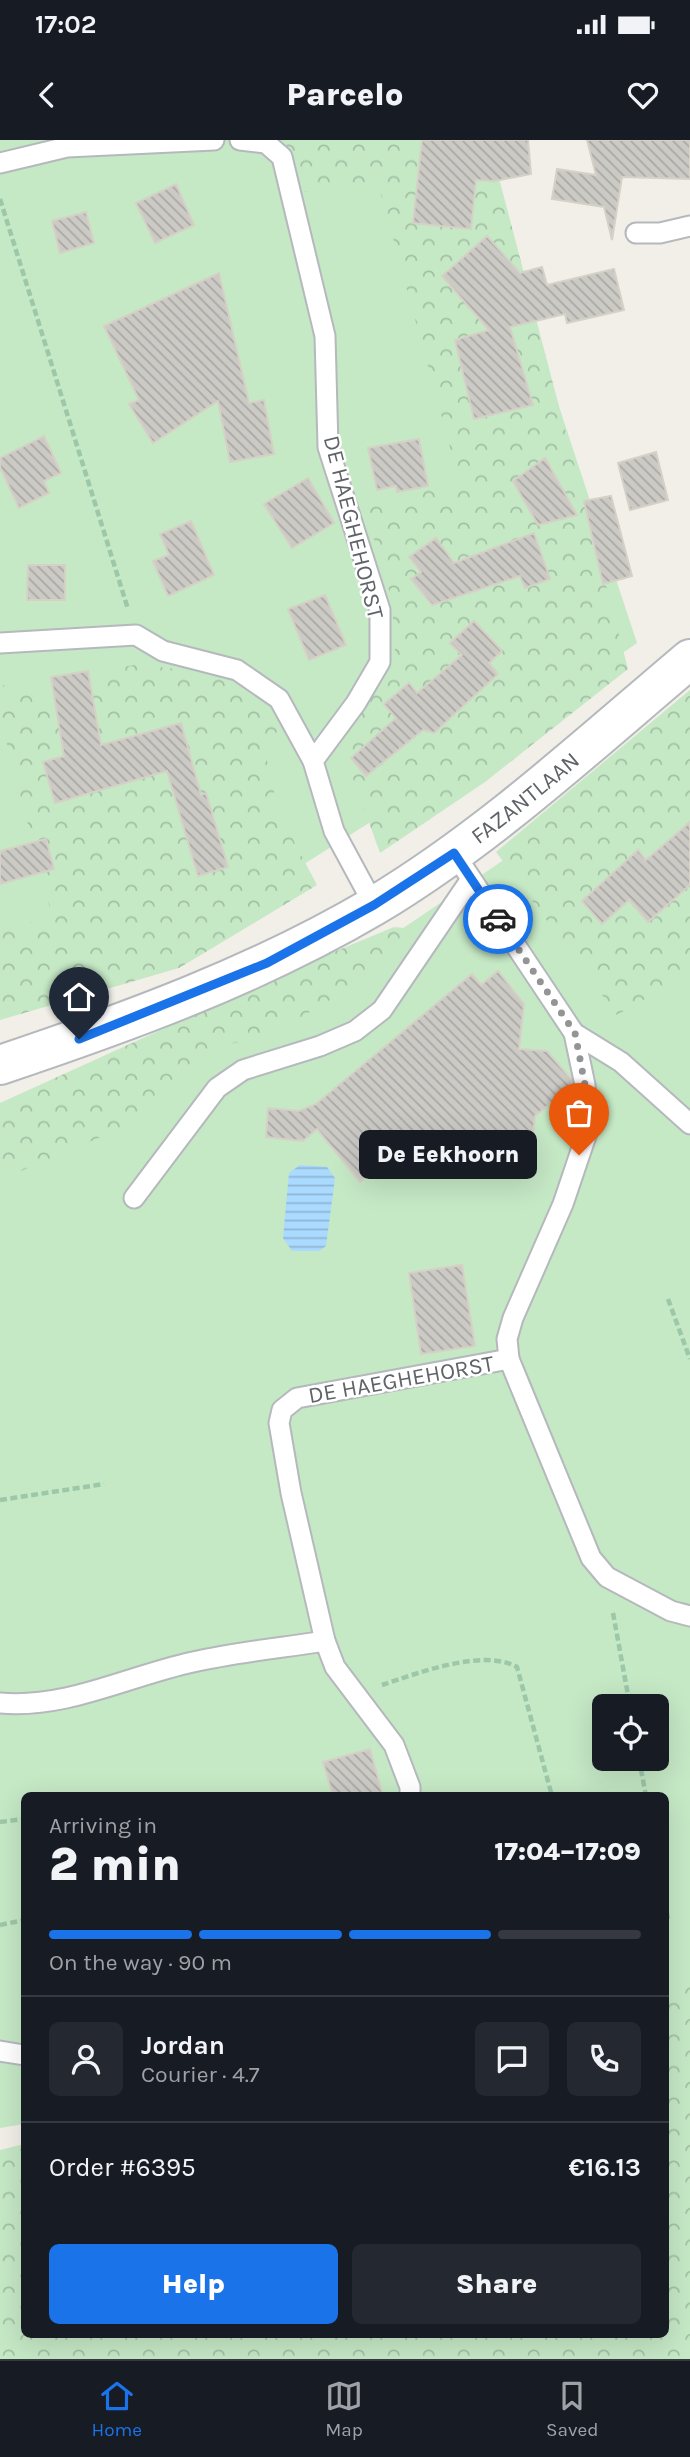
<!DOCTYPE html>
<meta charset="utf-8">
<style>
body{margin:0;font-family:Karla,sans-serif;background:#242831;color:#f1f3f6;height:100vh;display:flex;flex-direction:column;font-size:26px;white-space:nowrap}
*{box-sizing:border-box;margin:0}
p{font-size:23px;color:#9ea1a6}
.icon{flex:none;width:38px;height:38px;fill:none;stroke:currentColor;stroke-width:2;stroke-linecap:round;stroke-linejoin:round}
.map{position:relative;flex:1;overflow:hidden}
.sheet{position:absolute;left:21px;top:1652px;width:648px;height:546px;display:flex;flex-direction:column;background:#171b24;border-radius:10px;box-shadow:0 7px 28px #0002}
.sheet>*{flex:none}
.controls{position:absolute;left:592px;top:1554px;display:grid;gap:14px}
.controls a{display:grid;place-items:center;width:77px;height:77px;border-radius:10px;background:#171b24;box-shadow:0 7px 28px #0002;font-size:35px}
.pin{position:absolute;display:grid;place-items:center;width:60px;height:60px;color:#fff;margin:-72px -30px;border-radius:50% 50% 50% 0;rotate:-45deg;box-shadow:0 0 7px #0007}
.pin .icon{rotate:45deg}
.courier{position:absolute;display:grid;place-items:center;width:70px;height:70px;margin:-35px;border:5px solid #1a73e8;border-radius:50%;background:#fff;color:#222;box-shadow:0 2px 9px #0007}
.bubble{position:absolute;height:49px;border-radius:10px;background:#171b24;box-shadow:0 7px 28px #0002;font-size:23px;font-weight:800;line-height:49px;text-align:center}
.summary em{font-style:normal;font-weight:800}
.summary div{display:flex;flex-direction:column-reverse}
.summary{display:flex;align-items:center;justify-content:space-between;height:119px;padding:0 28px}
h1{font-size:46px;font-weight:800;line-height:52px}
.bar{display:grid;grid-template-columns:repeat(4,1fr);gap:10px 7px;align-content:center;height:84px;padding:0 28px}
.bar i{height:9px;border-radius:5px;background:#363941}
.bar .active{background:#1a73e8}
.bar p{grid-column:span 4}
.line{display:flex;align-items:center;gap:18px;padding:0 28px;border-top:2px solid #363941}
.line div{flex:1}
.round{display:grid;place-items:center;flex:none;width:74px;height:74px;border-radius:10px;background:#242831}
.cta{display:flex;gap:14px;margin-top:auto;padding:14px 28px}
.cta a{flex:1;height:80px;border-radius:10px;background:#1a73e8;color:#fff;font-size:28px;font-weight:800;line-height:80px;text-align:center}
.cta a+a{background:#242831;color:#f1f3f6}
.status{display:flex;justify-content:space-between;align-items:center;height:49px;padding:0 35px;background:#171b24;direction:ltr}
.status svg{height:19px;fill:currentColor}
header{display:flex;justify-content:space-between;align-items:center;height:91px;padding:0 28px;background:#171b24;font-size:32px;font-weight:800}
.menu{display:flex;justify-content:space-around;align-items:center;height:98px;border-top:2px solid #363941;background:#171b24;font-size:19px;color:#9ea1a6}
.menu a{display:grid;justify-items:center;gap:4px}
.menu .active{color:#1a73e8}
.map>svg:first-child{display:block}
</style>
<div class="status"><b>17:02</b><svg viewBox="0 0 49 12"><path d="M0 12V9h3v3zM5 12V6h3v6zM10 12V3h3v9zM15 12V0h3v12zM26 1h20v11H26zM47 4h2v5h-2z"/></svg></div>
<header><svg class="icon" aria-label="back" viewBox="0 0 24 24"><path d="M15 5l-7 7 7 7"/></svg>Parcelo<svg class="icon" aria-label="heart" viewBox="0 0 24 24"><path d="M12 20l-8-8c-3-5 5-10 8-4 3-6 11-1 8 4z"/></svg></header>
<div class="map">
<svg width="690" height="2219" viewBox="0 0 690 2219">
<defs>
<pattern id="forest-crowns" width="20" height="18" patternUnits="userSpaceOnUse" patternTransform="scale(1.75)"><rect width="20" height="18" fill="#c5e8c5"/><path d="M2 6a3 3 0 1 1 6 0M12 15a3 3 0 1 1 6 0" fill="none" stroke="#a3c0a4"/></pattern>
<pattern id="water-rules" width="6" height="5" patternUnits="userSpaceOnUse" patternTransform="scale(1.75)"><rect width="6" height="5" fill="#aadaff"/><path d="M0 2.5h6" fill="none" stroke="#8eb4d2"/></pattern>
<pattern id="building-back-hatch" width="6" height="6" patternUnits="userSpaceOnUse" patternTransform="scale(1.75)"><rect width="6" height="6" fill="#cccac5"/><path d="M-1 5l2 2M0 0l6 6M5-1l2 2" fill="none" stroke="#a9a8a4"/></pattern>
</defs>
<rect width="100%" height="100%" fill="#f1efe8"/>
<g fill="#c5e8c5" fill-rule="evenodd">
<path d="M0,0h471l166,503 -164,114 -300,190 -173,54z"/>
<path d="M523,707l167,103v1065l-25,5v-224h-641v328l-24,4v-1002l396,-193zM604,1566h52v53h-52z"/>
</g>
<g fill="url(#forest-crowns)">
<path d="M285,0h204l139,529 -143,113 -105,71 -38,-105v-16l47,-67 6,-15 -3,-49 -27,-93 94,-28 -80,-293 -77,5z"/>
<path d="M134,525c35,2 113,10 134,40 5,7 6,18 9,26l-11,25 12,55 39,74 -138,83 -179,52v-88l52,-16 -52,-198v-34l28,9 16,-3 64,-20z"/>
<path d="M690,550v283l-73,42 -121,-163z"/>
<path d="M394,787l10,1 1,15 -20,12 -33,32 -51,30 -48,22 -41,9 -37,28 -20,38 -155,66v-77l317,-144z"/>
<path d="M690,1842v377h-690v-209l24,-6v190h641v-346z"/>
</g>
<path fill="url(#water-rules)" d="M300,1025l27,2 8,11 -9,68 -7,5h-27l-9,-13 6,-65z"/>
<g fill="url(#building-back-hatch)" stroke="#d6d1c6" stroke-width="2">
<path d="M422,0h106l3,34 -36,7 -19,-1 -5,49 -58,-6z"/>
<path d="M587,0h103v39l-68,-2 -10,63 -8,-33 -52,-8 5,-30 39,6z"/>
<path d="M176,44l18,41 -39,18 -19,-40z"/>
<path d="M86,72l8,31 -34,10 -8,-32z"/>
<path d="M487,96l33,37 22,-6 5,18 67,-16 10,41 -57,13 -2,-9 -55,13 23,78 -59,14 -19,-79 34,-10 -47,-54z"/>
<path d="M219,133l30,130 15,-3 10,54 -44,8 -12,-61 -65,42 -24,-39 10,-4 -35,-74z"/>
<path d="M44,296l17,37 -17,8 5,12 -30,15 -19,-41v-9z"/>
<path d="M419,299l9,47 -31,6 -1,-6 -19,4 -9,-42z"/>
<path d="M656,312l12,48 -38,10 -12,-47z"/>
<path d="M545,318l32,57 -39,10 -25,-44z"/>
<path d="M308,338l26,45 -42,25 -28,-44z"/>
<path d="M611,356l21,80 -29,8 -19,-83z"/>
<path d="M191,381l23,54 -46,21 -15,-35 16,-6 -9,-21z"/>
<path d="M534,393l16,46 -25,9 -5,-12 -88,29 -21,-26 10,-7 -12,-15 27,-19 18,25z"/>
<path d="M28,425h37v35h-38z"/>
<path d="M325,455l21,50 -37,15 -21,-51z"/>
<path d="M474,481l28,30 -13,12 9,11 -64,59 -11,-3 -57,46 -15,-18 45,-40 -12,-14 25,-21 8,10 45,-38 -12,-12z"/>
<path d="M88,531l13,74 80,-22 20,72 5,-2 22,74 -30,9 -31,-105 -112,32 -12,-41 21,-6 -13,-79z"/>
<path d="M690,682v63l-42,37 -19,-22 -27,24 -20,-23 56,-51 8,10z"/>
<path d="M46,699l8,30 -54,15v-33z"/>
<path d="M498,831l26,33 -5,45 28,2 25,29 1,5 -38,31 -3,29 -24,20 -29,-2 -9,7 -83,-10 -27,22 -43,-53 -14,12 -37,-4 2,-29 31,3 17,-7 156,-130 9,11z"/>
<path d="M462,1125l13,81 -54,8 -12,-81z"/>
<path d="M370,1609l13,47h-50l-10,-34z"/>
</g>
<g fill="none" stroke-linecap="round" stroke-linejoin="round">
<g stroke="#b5b8bc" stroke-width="23">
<g id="lane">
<path d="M240,0l26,3 16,14 43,179 3,111 52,163v52l-24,41 -43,58 21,70 40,74"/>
<path d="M0,23l67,-16 147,-7"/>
<path d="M636,93h24l30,-7"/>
<path d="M0,503l136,-8 27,16 74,19 42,29 34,62"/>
<path d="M454,713l120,180 11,52 3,45 -25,74 -50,114 -6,21 2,20"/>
<path d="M574,893l47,29 69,62"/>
<path d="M134,1058l83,-110 26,-18 77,-24 35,-15 27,-21 89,-131"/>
<path d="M0,1563c67,6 128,-27 193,-41 43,-10 88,-14 132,-21"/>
<path d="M410,1656v-9l-16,-42 -59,-78 -10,-26 -34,-148 -12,-70 3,-13 15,-12 212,-39 82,199 16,19 64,34 19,5"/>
<path d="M0,1911l24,4"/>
</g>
</g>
<g stroke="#b5b8bc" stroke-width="42">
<g id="street">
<path id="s1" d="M0,925c128,-43 257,-90 374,-159 115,-69 214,-161 316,-247"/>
</g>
</g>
<g stroke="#9cc7a9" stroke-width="4.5" stroke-dasharray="7 3.5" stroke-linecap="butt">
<path d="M0,59l128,410"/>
<path d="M668,1159l22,60"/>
<path d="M0,1360l104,-16"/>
<path d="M613,1473l17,93"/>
<path d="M382,1545c36,-12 101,-37 135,-18l35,129"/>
<path d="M639,1619l7,37"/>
<path d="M219,1656l5,-1"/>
<path d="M0,1682l24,-3"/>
<path d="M665,1762l3,17"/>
<path d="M0,1785l24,-5"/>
</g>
<use href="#lane" stroke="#fff" stroke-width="19"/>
<use href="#street" stroke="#fff" stroke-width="38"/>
</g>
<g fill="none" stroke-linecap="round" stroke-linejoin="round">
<path stroke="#929495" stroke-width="7" stroke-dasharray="0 12.6" d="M498,779l77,114 10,52 3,45 -9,25"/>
<path stroke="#1a73e8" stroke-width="9" d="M79,899l188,-76 107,-58 80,-52 44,66"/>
</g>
<g text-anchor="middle" stroke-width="5" stroke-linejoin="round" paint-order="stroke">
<g font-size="23" fill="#5f6368" stroke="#fff">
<text transform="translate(354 387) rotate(76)" y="8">DE HAEGHEHORST</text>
<text dy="8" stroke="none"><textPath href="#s1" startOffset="593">FAZANTLAAN</textPath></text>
<text transform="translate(401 1239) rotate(-10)" y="8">DE HAEGHEHORST</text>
</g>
</g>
</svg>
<div class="controls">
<a><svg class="icon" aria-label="locate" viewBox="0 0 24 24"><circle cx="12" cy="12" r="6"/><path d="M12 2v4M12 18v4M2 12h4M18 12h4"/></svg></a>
</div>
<div class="pin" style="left:579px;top:1015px;background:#ea580c"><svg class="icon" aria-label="bag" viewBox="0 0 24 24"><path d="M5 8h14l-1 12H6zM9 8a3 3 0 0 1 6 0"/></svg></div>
<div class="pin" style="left:79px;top:899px;background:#1f2937"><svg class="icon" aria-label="home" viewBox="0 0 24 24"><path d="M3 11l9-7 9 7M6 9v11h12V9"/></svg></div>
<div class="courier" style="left:498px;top:779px"><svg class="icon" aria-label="car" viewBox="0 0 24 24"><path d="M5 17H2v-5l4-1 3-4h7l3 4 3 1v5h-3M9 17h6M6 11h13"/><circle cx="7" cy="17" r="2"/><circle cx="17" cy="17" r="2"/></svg></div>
<div class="bubble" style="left:359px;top:990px;width:178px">De Eekhoorn</div>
<section class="sheet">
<div class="summary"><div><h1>2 min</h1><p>Arriving in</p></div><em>17:04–17:09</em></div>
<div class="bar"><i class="active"></i><i class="active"></i><i class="active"></i><i></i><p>On the way · 90 m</p></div>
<div class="line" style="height:126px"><a class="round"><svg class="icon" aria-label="person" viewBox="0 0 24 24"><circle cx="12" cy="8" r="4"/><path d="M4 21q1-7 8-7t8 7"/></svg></a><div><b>Jordan</b><p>Courier · 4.7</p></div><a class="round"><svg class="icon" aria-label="chat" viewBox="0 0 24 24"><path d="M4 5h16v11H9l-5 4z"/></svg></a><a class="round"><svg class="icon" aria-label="phone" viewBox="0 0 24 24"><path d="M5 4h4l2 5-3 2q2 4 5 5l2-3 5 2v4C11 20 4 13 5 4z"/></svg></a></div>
<div class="line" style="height:91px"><div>Order #6395</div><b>€16.13</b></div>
<div class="cta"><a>Help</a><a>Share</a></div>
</section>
</div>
<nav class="menu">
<a class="active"><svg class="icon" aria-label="home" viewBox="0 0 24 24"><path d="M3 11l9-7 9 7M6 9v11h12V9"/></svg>Home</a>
<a><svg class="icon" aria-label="map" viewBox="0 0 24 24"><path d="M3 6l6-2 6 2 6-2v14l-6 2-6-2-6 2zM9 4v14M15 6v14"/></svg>Map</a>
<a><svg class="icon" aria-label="saved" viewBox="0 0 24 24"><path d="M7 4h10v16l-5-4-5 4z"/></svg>Saved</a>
</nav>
